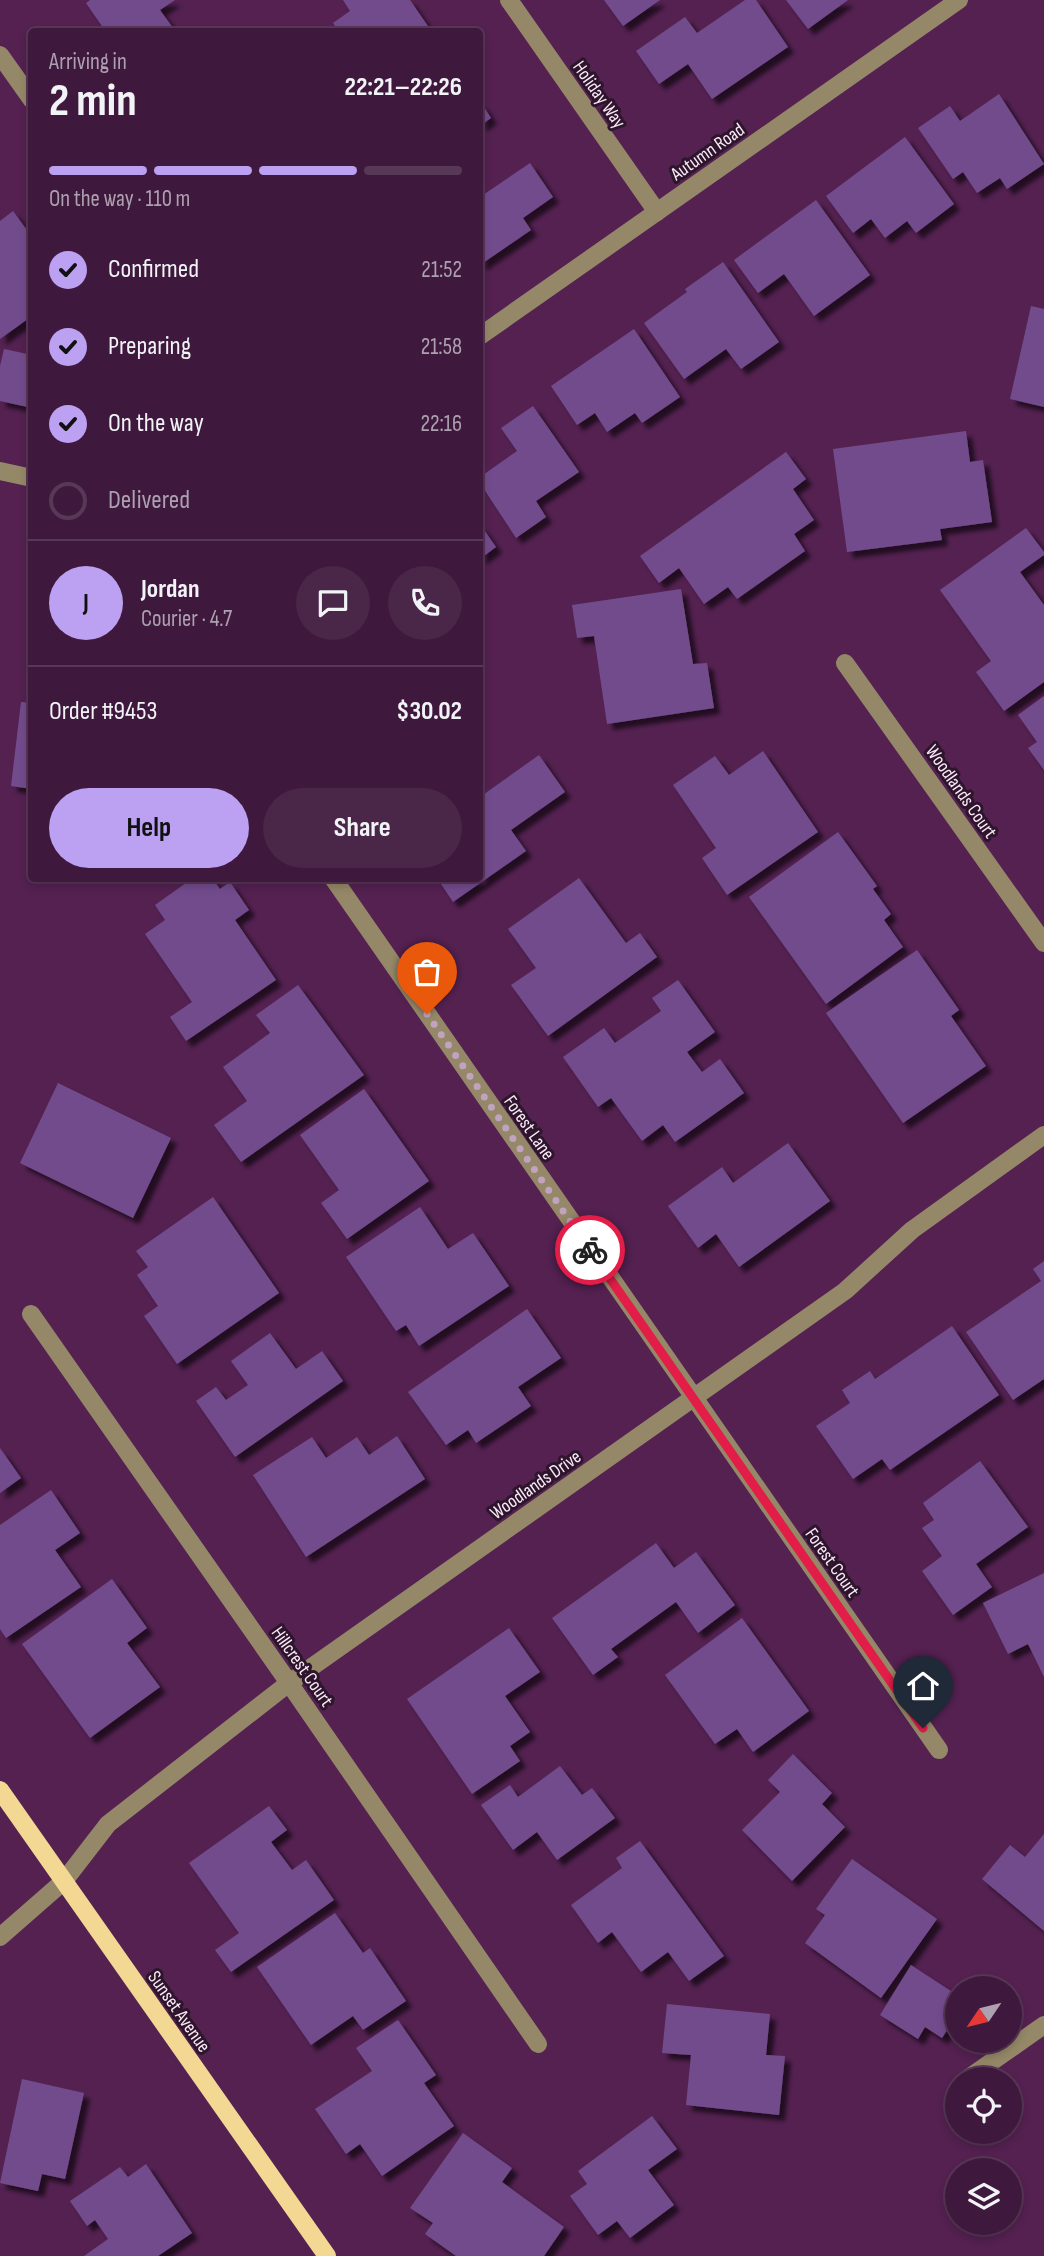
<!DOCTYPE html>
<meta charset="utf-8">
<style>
body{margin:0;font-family:"Sofia Sans Condensed",sans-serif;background:#4a2648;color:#f1f3f6;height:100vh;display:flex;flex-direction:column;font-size:26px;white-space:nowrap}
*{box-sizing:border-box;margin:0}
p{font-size:23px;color:#ada0b0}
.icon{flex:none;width:38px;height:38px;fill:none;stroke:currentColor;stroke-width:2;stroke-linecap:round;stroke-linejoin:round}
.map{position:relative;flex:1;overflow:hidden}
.drawer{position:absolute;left:28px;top:28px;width:455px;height:854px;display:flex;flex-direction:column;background:#3f193d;border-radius:7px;box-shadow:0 4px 10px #0003,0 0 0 2px #583857}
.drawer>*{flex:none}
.needle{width:46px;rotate:235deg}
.buttons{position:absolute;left:945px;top:1976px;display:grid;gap:14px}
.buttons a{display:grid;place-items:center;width:77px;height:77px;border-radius:50%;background:#3f193d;box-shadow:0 4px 10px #0003,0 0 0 2px #583857;font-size:35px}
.pin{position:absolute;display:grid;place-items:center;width:60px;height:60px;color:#fff;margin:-72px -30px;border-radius:50% 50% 50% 0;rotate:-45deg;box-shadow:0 0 7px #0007}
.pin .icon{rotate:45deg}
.courier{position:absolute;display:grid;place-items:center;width:70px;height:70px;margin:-35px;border:5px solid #e11d48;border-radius:50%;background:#fff;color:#222;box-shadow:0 2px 9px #0007}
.head em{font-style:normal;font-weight:700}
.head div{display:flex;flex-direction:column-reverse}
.head{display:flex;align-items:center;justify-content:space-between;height:119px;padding:0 21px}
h1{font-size:46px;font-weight:700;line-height:52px}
.bar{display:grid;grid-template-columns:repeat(4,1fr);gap:10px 7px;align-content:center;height:84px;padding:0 21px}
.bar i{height:9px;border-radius:5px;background:#583857}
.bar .on{background:#bca0f2}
.bar p{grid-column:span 4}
.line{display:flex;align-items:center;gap:18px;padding:0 21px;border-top:2px solid #583857}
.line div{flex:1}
.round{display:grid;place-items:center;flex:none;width:74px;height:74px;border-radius:37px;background:#4a2648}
ol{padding:0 21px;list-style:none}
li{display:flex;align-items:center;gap:21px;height:77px}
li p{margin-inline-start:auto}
li .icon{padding:7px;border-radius:50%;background:#bca0f2;color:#111;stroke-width:4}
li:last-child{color:#ada0b0}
li i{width:38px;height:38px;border:4px solid #583857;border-radius:50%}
.primary-button{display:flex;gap:14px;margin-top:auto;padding:14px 21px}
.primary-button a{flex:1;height:80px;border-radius:42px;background:#bca0f2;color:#111;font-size:28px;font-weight:700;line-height:80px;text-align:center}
.primary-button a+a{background:#4a2648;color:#f1f3f6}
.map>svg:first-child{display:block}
</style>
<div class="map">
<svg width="1044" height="2256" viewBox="0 0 1044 2256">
<defs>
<filter id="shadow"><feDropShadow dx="6" dy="6" stdDeviation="2" flood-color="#0009"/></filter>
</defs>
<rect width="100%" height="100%" fill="#542151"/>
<g fill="#724c8d" filter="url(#shadow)">
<path d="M90,0h85l-15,10 16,22h-70l-20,-29z"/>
<path d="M343,0h67l20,29 -4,3h-87l-6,-9 17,-12z"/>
<path d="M604,0h56l-37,26z"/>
<path d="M745,0h11l32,47 -76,52 -24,-35 -29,20 -23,-33 49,-34 12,16z"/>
<path d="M786,0h62l-40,29z"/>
<path d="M999,94l45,70 -37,25 -7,-11 -23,15 -14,-21 -10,7 -35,-51 32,-22 10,15z"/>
<path d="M480,101l11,17 -11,8z"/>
<path d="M905,137l49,67 -38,29 -9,-12 -22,17 -14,-19 -18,14 -27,-37z"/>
<path d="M530,163l23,34 -30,21 8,12 -51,35v-68z"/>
<path d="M816,200l54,75 -56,41 -30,-42 -26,19 -24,-33z"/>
<path d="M13,211l19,26v79l-32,23v-118z"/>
<path d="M723,262l56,80 -38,27 -15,-20 -42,30 -40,-56 43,-31 -2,-3z"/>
<path d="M1031,306l13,3v98l-34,-8z"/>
<path d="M634,329l46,68 -38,26 -7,-10 -28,19 -12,-19 -18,12 -26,-39z"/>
<path d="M4,349l28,6v53l-32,-7v-35z"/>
<path d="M533,406l46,66 -43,29 10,16 -30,21 -36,-55v-6l37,-26 -16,-23z"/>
<path d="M966,431l4,31 13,-2 9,62 -52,7 2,11 -95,12 -14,-103z"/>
<path d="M786,452l20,27 -13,10 21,31 -20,14 11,17 -68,48 -9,-12 -24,17 -25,-36 -20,15 -19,-27z"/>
<path d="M480,524l16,23 -16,12z"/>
<path d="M1026,528l18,24v3l-24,17 24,33v77l-40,29 -28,-39 15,-11 -51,-71z"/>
<path d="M681,589l12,75 14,-1 7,45 -107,16 -13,-88 -17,2 -5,-33z"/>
<path d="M1044,696v74l-16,-22 9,-6 -19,-27z"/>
<path d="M21,702l11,1v86l-21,-3z"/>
<path d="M763,751l55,81 -91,63 -25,-37 14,-10 -43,-63 42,-29 14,19z"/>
<path d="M539,755l26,37 -54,38 15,21 -73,51 -16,-24h43v-81z"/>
<path d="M838,832l39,54 -4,3 18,25 -7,6 19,27 -77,57 -77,-107z"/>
<path d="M193,878h19l8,11 10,-7 19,28 -14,10 41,60 -90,61 -16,-24 22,-15 -47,-68 20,-14 -10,-15z"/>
<path d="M579,878l47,65 14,-10 17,24 -109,79 -37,-51 25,-17 -28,-39z"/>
<path d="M917,950l42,60 -8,6 35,50 -83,57 -77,-110z"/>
<path d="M678,980l37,52 -28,20 15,20 18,-13 24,34 -69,49 -12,-17 -21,16 -31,-43 -13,9 -35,-50 41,-29 11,15 46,-32 -9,-13z"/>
<path d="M298,985l66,90 -123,87 -27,-37 33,-24 -24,-34 47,-34 -14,-18z"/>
<path d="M58,1083l113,55 -38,80 -113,-55z"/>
<path d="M364,1089l65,92 -82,58 -26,-36 18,-13 -39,-55z"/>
<path d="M788,1143l42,58 -91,66 -23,-33 -18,14 -30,-42 54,-39 11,16z"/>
<path d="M213,1197l66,96 -102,71 -33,-48 14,-10 -21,-31 11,-8 -12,-16z"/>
<path d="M420,1207l28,42 25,-16 36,53 -90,60 -13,-21 -10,6 -50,-74z"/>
<path d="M1044,1261v118l-31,21 -47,-68 75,-51 -8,-12z"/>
<path d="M527,1309l34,49 -43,29 13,19 -55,37 -8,-13 -22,15 -38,-53z"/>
<path d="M952,1326l47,69 -109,75 -8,-11 -29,20 -37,-53 34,-23 -8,-13 28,-19 5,8z"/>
<path d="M270,1333l26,36 26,-18 21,30 -108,76 -39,-56 20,-14 10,13 22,-15 -17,-24z"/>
<path d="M397,1436l28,43 -119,78 -53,-82 59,-38 14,21 31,-21 12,18z"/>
<path d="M0,1448l21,30 -21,15z"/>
<path d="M980,1461l48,66 -52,37 16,23 -39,28 -31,-44 20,-15 -20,-28 12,-8 -11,-17z"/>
<path d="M51,1490l29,43 -25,17 26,37 -75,51 -6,-9v-104z"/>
<path d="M656,1543l18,25 22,-16 39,53 -37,28 -22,-31 -65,47 7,8 -25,18 -41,-57z"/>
<path d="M1044,1573v104l-16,-33 -20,10 -25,-51z"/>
<path d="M112,1579l35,49 -20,15 33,44 -70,51 -68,-94z"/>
<path d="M742,1618l67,93 -56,41 -16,-23 -22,15 -50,-69z"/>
<path d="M509,1628l31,44 -35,24 25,36 -20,14 10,15 -48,33 -65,-95z"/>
<path d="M793,1754l39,39 -10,11 23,23 -53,54 -50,-51 38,-38 -12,-12z"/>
<path d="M560,1766l22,29 10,-7 23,30 -58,42 -20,-28 -24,18 -32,-45 29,-20 8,12z"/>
<path d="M269,1806l18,24 -16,12 21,28 14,-10 28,40 -103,72 -16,-22 24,-17 -50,-70z"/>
<path d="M1044,1834v97l-62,-52 28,-34 15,12z"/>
<path d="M640,1841l84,115 -35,25 -21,-29 -27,20 -29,-40 -14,11 -27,-38 51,-37 -6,-10z"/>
<path d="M852,1859l85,60 -56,79 -76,-55 20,-28 -9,-6z"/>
<path d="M335,1913l28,40 7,-5 36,53 -43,29 -10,-14 -42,29 -54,-78z"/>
<path d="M911,1965l46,30v20l-15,23 -17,-11 -7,12 -38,-24z"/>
<path d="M667,2004l103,10 -4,41 19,1 -6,59 -93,-10 5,-50 -29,-2z"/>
<path d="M398,2020l38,55 -12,8 30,43 -72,50 -22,-32 -14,10 -31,-45 57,-38 -16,-23z"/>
<path d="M22,2079l62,14 -19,86 -23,-5 -4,17 -38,-8z"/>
<path d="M652,2116l25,33 -29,21 26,35 -44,33 -13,-17 -19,14 -28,-39 17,-12 -9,-13z"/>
<path d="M463,2133l49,35 -10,14 62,45 -20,29h-88l-31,-22 8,-11 -23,-15z"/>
<path d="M146,2164l46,69 -34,23h-74l24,-17 -13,-19 -8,6 -17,-25 50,-34 8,10z"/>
</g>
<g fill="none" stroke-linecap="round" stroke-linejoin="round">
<g stroke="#958868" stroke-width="18">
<path d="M509,0l148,212"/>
<path d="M0,55l32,45"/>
<path d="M480,336l479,-336"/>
<path d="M0,471l32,7"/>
<path d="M845,663l199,280"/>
<path d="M333,878l606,872"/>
<path d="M31,1314l258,369 249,361"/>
<path d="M0,1937l64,-56 44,-57 181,-141 556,-392 67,-61 132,-95"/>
<path d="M967,2079l77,-54"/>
</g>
<path stroke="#f3d893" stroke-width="18" d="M0,1790l327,466"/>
</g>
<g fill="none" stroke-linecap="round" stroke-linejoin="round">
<path stroke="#c1a3bf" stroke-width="7" stroke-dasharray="0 12.6" d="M427,1014l163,236"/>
<path stroke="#e11d48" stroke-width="9" d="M590,1250l333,478"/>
</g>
<g text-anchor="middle" stroke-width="6" stroke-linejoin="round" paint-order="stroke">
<g font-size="19" fill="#fce9fa" stroke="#2d162b">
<text transform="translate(600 94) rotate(55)" y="7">Holiday Way</text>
<text transform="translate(707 151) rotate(-35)" y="7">Autumn Road</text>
<text transform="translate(962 791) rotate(55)" y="7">Woodlands Court</text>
<text transform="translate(530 1127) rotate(55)" y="7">Forest Lane</text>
<text transform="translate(535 1484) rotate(-35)" y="7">Woodlands Drive</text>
<text transform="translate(833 1562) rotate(55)" y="7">Forest Court</text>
<text transform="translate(303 1666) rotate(55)" y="7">Hillcrest Court</text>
<text transform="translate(180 2011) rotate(55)" y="7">Sunset Avenue</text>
</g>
</g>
</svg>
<div class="buttons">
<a><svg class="needle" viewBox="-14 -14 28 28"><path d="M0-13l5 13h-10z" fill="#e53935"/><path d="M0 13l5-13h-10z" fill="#ada0b0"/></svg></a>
<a><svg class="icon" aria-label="locate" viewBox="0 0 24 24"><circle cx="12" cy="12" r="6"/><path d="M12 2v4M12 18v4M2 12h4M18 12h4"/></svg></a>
<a><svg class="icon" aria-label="layers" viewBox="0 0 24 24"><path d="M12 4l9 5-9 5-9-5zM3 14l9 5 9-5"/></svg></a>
</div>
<div class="pin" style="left:427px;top:1014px;background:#ea580c"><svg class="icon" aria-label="bag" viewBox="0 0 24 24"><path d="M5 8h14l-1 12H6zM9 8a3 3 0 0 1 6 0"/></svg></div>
<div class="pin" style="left:923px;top:1728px;background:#1f2937"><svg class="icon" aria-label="home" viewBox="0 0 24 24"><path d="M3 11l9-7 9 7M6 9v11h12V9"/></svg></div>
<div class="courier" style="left:590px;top:1250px"><svg class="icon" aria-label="bike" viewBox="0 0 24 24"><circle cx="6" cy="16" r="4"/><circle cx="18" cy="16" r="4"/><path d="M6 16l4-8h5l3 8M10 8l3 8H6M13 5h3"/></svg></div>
<section class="drawer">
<div class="head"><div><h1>2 min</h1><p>Arriving in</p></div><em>22:21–22:26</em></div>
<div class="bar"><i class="on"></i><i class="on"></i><i class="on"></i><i></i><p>On the way · 110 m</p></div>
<ol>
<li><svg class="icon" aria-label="check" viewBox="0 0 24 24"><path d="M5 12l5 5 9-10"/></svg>Confirmed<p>21:52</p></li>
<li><svg class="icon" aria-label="check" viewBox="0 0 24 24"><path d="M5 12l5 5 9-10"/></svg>Preparing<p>21:58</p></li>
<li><svg class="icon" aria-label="check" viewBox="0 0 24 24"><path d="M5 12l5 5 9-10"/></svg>On the way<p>22:16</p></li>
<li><i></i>Delivered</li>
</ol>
<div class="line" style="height:126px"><b class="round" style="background:#bca0f2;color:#111">J</b><div><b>Jordan</b><p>Courier · 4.7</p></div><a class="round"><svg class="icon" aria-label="chat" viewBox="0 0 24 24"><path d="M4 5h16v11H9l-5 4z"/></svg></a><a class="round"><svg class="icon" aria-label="phone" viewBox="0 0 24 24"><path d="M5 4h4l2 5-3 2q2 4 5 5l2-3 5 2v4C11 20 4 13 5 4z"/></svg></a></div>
<div class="line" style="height:91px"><div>Order #9453</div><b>$30.02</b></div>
<div class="primary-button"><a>Help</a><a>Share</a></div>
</section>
</div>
